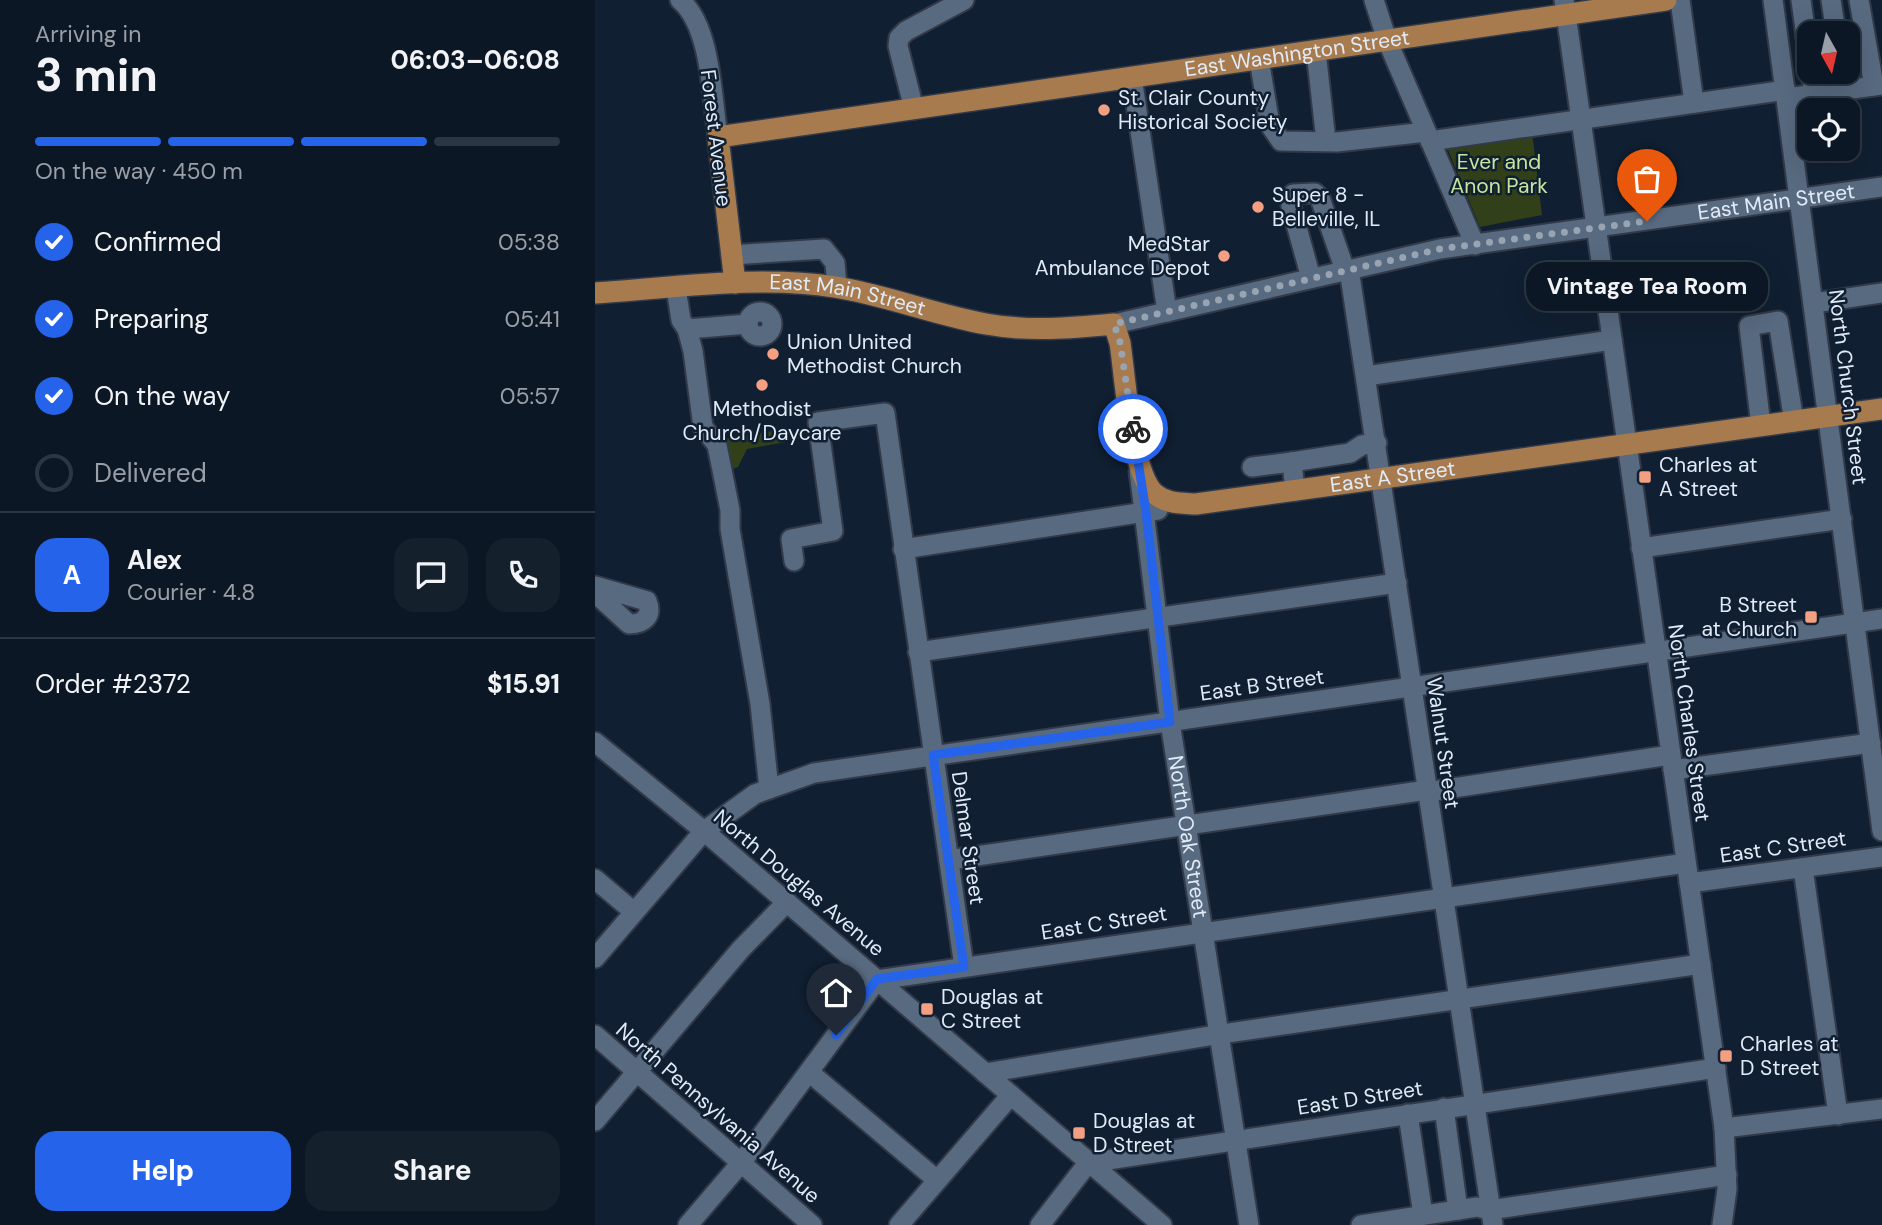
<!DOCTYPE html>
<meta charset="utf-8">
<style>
body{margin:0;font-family:"DM Sans",sans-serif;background:#15202d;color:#f1f3f6;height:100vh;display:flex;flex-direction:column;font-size:26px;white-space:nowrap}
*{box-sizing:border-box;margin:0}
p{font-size:23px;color:#9a9fa7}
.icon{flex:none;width:38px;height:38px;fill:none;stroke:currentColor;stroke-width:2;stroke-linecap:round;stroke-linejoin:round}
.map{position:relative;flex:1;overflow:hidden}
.drawer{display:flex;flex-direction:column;background:#0c1725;width:595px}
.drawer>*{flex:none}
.needle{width:46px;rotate:172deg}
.buttons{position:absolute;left:1202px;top:21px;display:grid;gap:14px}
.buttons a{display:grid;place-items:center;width:63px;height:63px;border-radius:14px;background:#0c1725;box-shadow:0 7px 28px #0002,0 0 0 2px #2c3642;font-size:35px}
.pin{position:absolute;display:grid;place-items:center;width:60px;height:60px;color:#fff;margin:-72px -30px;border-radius:50% 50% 50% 0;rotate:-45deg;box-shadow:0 0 7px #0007}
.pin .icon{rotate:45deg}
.courier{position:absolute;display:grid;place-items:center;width:70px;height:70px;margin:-35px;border:5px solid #2563eb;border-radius:50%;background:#fff;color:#222;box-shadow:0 2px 9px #0007}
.bubble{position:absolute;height:49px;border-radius:21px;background:#0c1725;box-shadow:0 7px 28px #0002,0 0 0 2px #2c3642;font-size:23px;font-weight:700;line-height:49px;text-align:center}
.overview em{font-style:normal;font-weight:700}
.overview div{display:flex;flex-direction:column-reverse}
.overview{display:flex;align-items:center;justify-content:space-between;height:119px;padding:0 35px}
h1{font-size:46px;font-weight:700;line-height:52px}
.bar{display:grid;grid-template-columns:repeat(4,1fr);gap:10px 7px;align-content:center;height:84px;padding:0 35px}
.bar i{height:9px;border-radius:5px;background:#2c3642}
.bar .current{background:#2563eb}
.bar p{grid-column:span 4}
.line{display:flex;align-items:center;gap:18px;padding:0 35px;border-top:2px solid #2c3642}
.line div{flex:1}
.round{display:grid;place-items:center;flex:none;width:74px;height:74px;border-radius:21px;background:#15202d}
ol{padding:0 35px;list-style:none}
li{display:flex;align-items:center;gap:21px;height:77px}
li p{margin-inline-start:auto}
li .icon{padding:7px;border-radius:50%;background:#2563eb;color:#fff;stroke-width:4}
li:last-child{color:#9a9fa7}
li i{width:38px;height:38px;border:4px solid #2c3642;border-radius:50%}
.primary-button{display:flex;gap:14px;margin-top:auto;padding:14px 35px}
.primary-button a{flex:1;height:80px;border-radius:21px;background:#2563eb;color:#fff;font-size:28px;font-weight:700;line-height:80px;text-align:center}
.primary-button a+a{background:#15202d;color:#f1f3f6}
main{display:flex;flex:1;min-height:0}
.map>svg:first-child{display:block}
</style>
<main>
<section class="drawer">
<div class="overview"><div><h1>3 min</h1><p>Arriving in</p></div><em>06:03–06:08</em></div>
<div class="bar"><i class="current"></i><i class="current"></i><i class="current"></i><i></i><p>On the way · 450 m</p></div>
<ol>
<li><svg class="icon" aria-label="check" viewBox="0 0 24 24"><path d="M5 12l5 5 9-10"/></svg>Confirmed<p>05:38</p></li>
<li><svg class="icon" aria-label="check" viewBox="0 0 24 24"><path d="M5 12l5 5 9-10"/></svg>Preparing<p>05:41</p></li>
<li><svg class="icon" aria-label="check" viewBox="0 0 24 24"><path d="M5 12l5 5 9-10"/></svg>On the way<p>05:57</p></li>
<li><i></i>Delivered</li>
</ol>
<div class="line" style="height:126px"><b class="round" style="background:#2563eb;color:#fff">A</b><div><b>Alex</b><p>Courier · 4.8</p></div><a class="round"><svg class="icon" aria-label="chat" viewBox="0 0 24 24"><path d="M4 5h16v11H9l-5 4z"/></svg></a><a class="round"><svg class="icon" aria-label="phone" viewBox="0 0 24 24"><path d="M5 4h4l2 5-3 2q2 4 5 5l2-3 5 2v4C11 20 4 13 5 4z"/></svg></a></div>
<div class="line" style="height:91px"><div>Order #2372</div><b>$15.91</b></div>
<div class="primary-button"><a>Help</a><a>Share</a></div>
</section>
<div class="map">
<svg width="1287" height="1225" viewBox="0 0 1287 1225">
<rect width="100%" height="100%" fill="#101f31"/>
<g fill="#314018">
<path d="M937,132l10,83 -62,12 -34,-82z"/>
<path d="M189,429l2,13 -39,7 -9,18 -12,4 -5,-32z"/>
</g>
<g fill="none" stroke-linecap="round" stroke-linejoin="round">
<g stroke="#323a49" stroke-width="23">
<g id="minor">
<path d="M85,0c31,26 32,98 38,137"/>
<path d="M779,0l13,40 88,205"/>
<path d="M969,0l160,1128 3,61 -5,36"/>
<path d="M1085,0l14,103"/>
<path d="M1178,0l109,831"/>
<path d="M1206,0l8,59"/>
<path d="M1236,0l5,33"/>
<path d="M1264,0l15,86"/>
<path d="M721,51l10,90"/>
<path d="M664,59l11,66 11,16 56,1 89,-10"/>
<path d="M1216,72l3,23"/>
<path d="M1246,72l3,18"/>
<path d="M537,77l35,235"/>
<path d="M1192,98l95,-13"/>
<path d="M319,109l-16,-63 1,-8 7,-7 58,-31"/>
<path d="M835,141l356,-51"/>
<path d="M136,255l93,-6 11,14 2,24"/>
<path d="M754,269l144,956"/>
<path d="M716,278l-20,-72 2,-12 22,-1 5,5 25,72"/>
<path d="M81,288l5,32 6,9 61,-5"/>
<path d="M1219,303l68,-10"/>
<circle cx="165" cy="324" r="12"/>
<path id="s1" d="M519,324l326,-75 442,-62"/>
<path d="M92,329l6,22 10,76 14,18 13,65v19l30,175 9,85"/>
<path d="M771,376l246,-36"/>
<path d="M1166,426l-12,-100 29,-5 16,101"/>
<path d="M697,462l58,-9 12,-8 15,-2"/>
<path d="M657,467l40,-5 3,29"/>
<path id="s2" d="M544,471l31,251 79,503"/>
<path d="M1046,548l201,-29"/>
<path d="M308,549l255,-39"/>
<path d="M199,561l-3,-22 42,-8 -15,-109 67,-9 79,554"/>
<path d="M0,586l52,15c6,15 -3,23 -18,23l-34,-31"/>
<path d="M323,652l479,-69"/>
<path d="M0,742l109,89 458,394"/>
<path d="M1078,770l198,-27"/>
<path d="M832,792l243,-37"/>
<path d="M354,860l478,-70"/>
<path d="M1208,868l35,247"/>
<path d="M0,879l39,33"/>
<path d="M1094,883l193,-26"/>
<path d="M0,958l109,-127 51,-37 59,-21 1068,-154"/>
<path d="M0,1035l217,190"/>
<path d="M214,1072l128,108"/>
<path d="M390,1073l236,-39 480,-70"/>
<path d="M849,1108l14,102"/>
<path d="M813,1114l15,101"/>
<path d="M0,1121l146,-172 46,-47"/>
<path d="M1129,1128l158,-19"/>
<path d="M93,1225l53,-62 136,-183 809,-117"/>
<path d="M304,1225l112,-130"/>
<path d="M445,1225l48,-62 628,-95"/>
<path d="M766,1225l116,-18 13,3 237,-35"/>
</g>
</g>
<g stroke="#323a49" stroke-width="24">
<g id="major">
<path id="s3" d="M140,283l-17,-146 948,-137"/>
<path id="s4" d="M0,293c79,-5 162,-18 240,-6 51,8 101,28 151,37 43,8 86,4 128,0l6,19c5,32 11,131 35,151 12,10 26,9 41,10l686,-95"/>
</g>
</g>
<use href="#minor" stroke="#586a80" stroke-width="19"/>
<use href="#major" stroke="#a77b4d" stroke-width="21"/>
</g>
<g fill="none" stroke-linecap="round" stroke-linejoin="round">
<path stroke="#98a4b2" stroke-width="7" stroke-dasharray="0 12.6" d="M538,429l-13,-87 -6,-18 326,-75 207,-28"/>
<path stroke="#2563eb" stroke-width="9" d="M241,1035l41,-56 87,-12 -31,-212 237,-33 -24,-210 -13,-83"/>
</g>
<g fill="#f39f82" stroke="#101f31" stroke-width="2.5">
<circle cx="509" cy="110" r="7"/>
<circle cx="663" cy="207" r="7"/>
<circle cx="629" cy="256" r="7"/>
<circle cx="178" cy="354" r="7"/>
<circle cx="167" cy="385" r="7"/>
<rect x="1043" y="470" width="14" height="14" rx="3.5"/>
<rect x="1209" y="610" width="14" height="14" rx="3.5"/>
<rect x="325" y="1002" width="14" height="14" rx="3.5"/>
<rect x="1124" y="1049" width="14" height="14" rx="3.5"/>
<rect x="477" y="1126" width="14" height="14" rx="3.5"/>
</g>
<g text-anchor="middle" stroke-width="5" stroke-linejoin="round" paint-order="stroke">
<g font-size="21" fill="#e1ebf8" stroke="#101f31">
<text dy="7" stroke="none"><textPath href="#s3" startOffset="732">East Washington Street</textPath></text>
<text transform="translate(121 138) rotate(83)" y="7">Forest Avenue</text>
<text dy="7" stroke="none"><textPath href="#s1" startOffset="674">East Main Street</textPath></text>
<text dy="7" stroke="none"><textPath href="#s4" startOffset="254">East Main Street</textPath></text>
<text transform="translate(1253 387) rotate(83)" y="7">North Church Street</text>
<text dy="7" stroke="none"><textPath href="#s4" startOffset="943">East A Street</textPath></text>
<text transform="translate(667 685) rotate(-8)" y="7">East B Street</text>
<text transform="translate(1094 723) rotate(82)" y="7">North Charles Street</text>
<text transform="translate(848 743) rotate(82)" y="7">Walnut Street</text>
<text dy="7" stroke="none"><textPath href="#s2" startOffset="369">North Oak Street</textPath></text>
<text transform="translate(373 838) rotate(82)" y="7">Delmar Street</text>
<text transform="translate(1188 847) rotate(-8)" y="7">East C Street</text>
<text transform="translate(204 883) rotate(40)" y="7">North Douglas Avenue</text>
<text transform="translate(509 923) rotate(-9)" y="7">East C Street</text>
<text transform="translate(765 1098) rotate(-9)" y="7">East D Street</text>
<text transform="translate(123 1113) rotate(41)" y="7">North Pennsylvania Avenue</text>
</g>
<g font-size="21" fill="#e1ebf8" stroke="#101f31" text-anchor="start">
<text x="523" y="105">St. Clair County<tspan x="523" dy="24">Historical Society</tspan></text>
<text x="677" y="202">Super 8 -<tspan x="677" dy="24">Belleville, IL</tspan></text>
<text x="615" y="251" text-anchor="end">MedStar<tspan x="615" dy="24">Ambulance Depot</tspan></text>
<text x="192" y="349">Union United<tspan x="192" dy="24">Methodist Church</tspan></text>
<text x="167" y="416" text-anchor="middle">Methodist<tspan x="167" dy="24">Church/Daycare</tspan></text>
<text x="1064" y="472">Charles at<tspan x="1064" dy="24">A Street</tspan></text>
<text x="1202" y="612" text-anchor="end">B Street<tspan x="1202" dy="24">at Church</tspan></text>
<text x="346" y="1004">Douglas at<tspan x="346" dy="24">C Street</tspan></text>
<text x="1145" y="1051">Charles at<tspan x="1145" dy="24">D Street</tspan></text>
<text x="498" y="1128">Douglas at<tspan x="498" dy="24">D Street</tspan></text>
</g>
<g font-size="21" fill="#c8e5a0" stroke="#101f31">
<text x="904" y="169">Ever and<tspan x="904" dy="24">Anon Park</tspan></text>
</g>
</g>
</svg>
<div class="buttons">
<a><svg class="needle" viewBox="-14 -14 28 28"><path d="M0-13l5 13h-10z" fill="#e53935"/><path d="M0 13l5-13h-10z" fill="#9a9fa7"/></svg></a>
<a><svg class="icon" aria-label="locate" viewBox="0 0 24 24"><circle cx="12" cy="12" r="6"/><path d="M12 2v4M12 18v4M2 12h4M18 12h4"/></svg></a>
</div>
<div class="pin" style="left:1052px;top:221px;background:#ea580c"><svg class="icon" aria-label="bag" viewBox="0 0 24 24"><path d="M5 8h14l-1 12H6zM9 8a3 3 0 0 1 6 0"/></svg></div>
<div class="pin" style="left:241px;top:1035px;background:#1f2937"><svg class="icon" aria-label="home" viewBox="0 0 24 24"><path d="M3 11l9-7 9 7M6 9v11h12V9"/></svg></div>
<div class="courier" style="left:538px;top:429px"><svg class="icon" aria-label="bike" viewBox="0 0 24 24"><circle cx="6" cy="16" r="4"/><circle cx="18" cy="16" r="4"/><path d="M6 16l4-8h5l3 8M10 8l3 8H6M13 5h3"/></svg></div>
<div class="bubble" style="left:931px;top:262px;width:242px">Vintage Tea Room</div>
</div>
</main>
